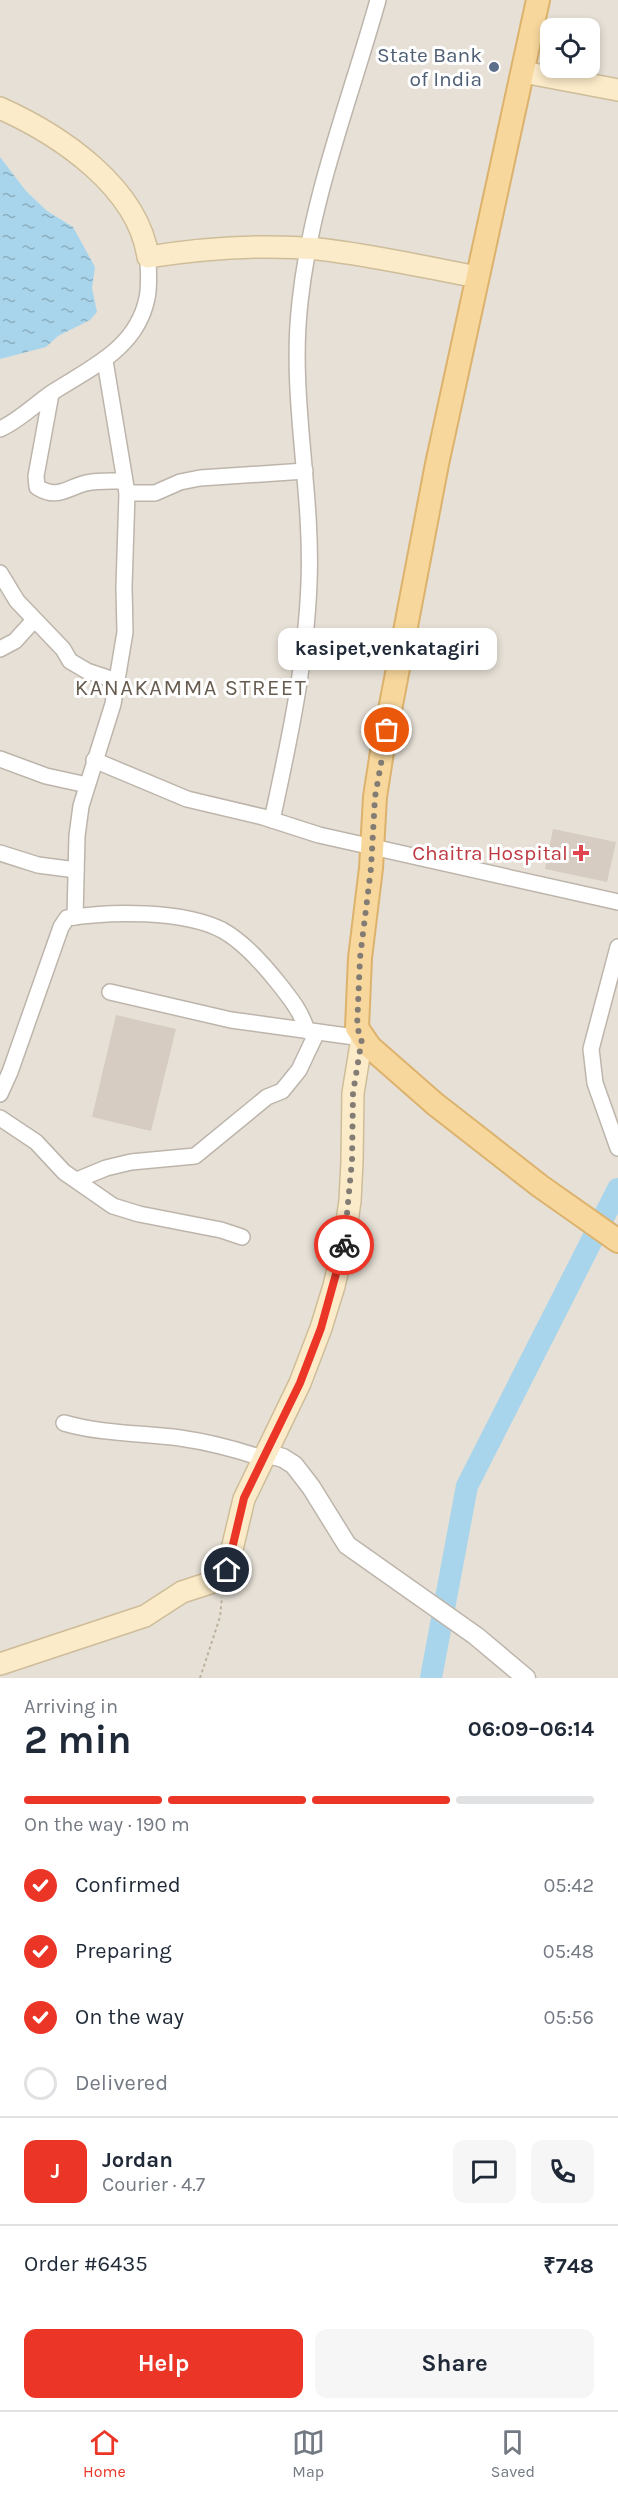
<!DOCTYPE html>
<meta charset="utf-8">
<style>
body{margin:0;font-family:Karla,sans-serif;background:#f6f6f7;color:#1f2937;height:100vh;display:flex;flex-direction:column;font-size:22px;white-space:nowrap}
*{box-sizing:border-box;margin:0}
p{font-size:20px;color:#747a83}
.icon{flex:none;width:33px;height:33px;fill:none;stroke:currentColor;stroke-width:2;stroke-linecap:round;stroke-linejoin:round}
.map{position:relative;height:1678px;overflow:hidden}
.details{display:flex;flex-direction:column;background:#fff;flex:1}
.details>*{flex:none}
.buttons{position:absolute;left:540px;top:18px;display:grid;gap:12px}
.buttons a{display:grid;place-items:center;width:60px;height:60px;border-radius:12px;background:#fff;box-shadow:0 3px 9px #0003;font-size:30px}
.pin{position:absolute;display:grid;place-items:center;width:51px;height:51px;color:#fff;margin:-26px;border:3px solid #fff;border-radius:50%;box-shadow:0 2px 6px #0007}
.courier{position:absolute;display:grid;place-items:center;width:60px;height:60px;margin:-30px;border:4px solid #eb3526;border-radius:50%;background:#fff;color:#222;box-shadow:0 2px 8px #0007}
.bubble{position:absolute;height:42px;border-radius:12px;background:#fff;box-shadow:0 3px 9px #0003;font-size:20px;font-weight:700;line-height:42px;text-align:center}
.overview em{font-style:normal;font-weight:700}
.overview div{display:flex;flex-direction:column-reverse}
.overview{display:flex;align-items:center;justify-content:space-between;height:102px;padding:0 24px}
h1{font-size:39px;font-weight:700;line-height:45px}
.bar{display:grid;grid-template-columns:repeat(4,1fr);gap:9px 6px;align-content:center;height:72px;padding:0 24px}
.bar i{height:8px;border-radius:4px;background:#e0e1e3}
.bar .selected{background:#eb3526}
.bar p{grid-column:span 4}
.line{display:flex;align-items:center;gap:15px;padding:0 24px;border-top:2px solid #e0e1e3}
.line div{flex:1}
.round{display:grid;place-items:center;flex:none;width:63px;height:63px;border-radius:12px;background:#f6f6f7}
ol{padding:0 24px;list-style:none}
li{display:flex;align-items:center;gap:18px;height:66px}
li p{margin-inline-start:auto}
li .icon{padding:6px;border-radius:50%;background:#eb3526;color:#fff;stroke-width:4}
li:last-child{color:#747a83}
li i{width:33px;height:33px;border:3px solid #e0e1e3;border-radius:50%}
.primary-button{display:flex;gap:12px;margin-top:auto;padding:12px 24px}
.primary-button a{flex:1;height:69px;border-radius:12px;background:#eb3526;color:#fff;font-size:24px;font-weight:700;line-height:69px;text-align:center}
.primary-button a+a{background:#f6f6f7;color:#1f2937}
.menu{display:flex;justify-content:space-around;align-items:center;height:84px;border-top:2px solid #e0e1e3;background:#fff;font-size:16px;color:#747a83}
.menu a{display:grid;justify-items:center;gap:3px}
.menu .selected{color:#eb3526}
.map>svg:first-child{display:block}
</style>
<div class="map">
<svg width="618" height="1678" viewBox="0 0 618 1678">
<defs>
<pattern id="water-ripples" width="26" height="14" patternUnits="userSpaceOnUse" patternTransform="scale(1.5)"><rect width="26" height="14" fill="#a8d5eb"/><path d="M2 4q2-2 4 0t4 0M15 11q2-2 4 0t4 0" fill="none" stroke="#8baebf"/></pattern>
</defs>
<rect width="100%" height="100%" fill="#f3eee8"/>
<path fill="#e6e0d6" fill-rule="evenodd" d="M0,0h618v1678h-618zM550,28h40v40h-40z"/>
<path fill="url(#water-ripples)" d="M0,157l26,34 21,20 26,16 22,40 -3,21 5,24 -7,8 -32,16 -12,11 -46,12z"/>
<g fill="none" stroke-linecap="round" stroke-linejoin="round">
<path stroke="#a8d5eb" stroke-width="22" d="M431,1678l36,-192 151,-297"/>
</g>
<g fill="#d6ccc1">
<path d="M553,829l63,13 -9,40 -62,-13z"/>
<path d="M116,1015l60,14 -25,102 -59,-14z"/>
</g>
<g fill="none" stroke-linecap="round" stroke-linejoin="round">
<g stroke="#bdb5ab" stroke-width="18">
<g id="minor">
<path d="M51,394l-15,82 1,11c21,13 29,1 49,-4 12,-3 26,-2 38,-2"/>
<path d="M0,429c20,-9 35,-25 53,-37 39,-25 84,-44 94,-94 3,-13 1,-28 1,-41"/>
<path d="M127,493h28l25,-11 20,-4 105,-7"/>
<path d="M0,573l17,28 46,48 7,12 17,10 30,10"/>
<path d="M0,649l15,-8 19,-21"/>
<path d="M0,759l46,17 41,9"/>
<path d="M94,760l93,39 76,18 56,18 299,67"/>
<path d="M272,820c17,-78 34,-157 37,-237 4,-94 -20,-187 -9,-281 11,-104 50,-202 78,-302"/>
<path d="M0,853l38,12 38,5"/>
<path d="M75,917l2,-81 4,-30 32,-102 12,-72 -1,-45 3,-94 -22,-132"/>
<path d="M618,947l-27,102 4,34 23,65"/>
<path d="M110,992l121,28 131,18"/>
<path d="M0,1094l10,-22 51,-145 6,-9c43,-7 116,-8 155,12 22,12 42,35 57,54 12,15 23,29 28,47"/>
<path d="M0,1118l36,24 28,30 49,34 26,8 82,16 21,7"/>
<path d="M77,1180l29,-12 25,-6 64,-6 72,-59 15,-6 17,-21 18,-38"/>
<path d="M64,1423c38,11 77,10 116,15 28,4 55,11 82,20"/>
</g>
</g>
<g stroke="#bdb5ab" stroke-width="21">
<path id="tertiary" d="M265,1453l18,5 11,7 17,22 36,58 129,91 50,42"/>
</g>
<g stroke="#cfbd9a" stroke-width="24">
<g id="secondary">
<path d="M523,72l95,18"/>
<path d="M0,108c60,27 138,79 148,149 57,-9 113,-13 170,-8 54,6 106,18 159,28"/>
<path d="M0,1664l145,-48 37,-24 40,-13 5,-9 17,-71 56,-116 21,-55 13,-42 10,-44 6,-41 2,-40 1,-68 9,-55"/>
</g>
</g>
<g stroke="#dcb26d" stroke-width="26">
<path id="primary" d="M538,0l-101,464 -55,288 -7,45 -4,71 -11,90 -3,70 13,19 65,57 105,82 78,55"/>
</g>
<path stroke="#beb09d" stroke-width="2" stroke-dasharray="3 3" stroke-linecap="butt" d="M200,1678l20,-61 2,-20"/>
<use href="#minor" stroke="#fff" stroke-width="15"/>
<use href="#tertiary" stroke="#fff" stroke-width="18"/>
<use href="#secondary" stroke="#fbebc9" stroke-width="21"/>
<use href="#primary" stroke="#f7d79c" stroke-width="22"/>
</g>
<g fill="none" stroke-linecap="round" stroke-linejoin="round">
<path stroke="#827c75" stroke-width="6" stroke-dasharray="0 10.8" d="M344,1245l8,-84 1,-68 9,-55 -5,-10 3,-70 11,-90 4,-71 12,-67"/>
<path stroke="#eb3526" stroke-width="8" d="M227,1570l17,-72 56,-115 21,-55 23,-83"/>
</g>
<circle fill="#5c6f8a" stroke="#fff" stroke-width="2" cx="494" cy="67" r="6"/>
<path fill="#e0444e" stroke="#fff" stroke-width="2" d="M578 844h6v6h6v6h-6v6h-6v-6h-6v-6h6z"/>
<g text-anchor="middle" stroke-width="6" stroke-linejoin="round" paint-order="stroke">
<g font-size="21" fill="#4e5e75" stroke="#fff" text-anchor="end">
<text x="482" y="62">State Bank<tspan x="482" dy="24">of India</tspan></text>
</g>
<g font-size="21" fill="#be3a42" stroke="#fff" text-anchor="end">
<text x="568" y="860">Chaitra Hospital</text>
</g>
<g font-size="22" letter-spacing="1.5" fill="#675c4f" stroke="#fff">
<text x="191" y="695">KANAKAMMA STREET</text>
</g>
</g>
</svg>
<div class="buttons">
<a><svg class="icon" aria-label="locate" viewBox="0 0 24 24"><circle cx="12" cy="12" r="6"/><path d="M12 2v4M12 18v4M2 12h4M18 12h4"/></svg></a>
</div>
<div class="pin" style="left:387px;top:730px;background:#ea580c"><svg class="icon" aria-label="bag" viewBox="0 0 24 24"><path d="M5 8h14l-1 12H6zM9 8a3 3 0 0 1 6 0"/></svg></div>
<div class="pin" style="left:227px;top:1570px;background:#1f2937"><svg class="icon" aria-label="home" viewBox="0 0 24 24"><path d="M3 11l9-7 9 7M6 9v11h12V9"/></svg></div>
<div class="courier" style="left:344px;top:1245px"><svg class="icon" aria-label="bike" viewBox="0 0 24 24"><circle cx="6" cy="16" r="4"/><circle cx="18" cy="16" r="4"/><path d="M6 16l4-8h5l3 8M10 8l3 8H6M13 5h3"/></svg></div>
<div class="bubble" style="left:278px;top:628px;width:219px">kasipet,venkatagiri</div>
</div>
<section class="details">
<div class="overview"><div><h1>2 min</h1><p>Arriving in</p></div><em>06:09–06:14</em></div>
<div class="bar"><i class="selected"></i><i class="selected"></i><i class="selected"></i><i></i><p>On the way · 190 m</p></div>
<ol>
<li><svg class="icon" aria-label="check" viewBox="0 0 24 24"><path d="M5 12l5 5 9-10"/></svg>Confirmed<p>05:42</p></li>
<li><svg class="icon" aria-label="check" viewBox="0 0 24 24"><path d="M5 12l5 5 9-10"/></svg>Preparing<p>05:48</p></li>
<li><svg class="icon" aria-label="check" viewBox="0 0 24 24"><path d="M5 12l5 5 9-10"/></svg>On the way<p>05:56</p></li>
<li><i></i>Delivered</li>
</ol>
<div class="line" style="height:108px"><b class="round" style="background:#eb3526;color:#fff">J</b><div><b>Jordan</b><p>Courier · 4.7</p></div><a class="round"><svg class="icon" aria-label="chat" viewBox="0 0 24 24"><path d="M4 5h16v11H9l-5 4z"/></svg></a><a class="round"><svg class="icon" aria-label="phone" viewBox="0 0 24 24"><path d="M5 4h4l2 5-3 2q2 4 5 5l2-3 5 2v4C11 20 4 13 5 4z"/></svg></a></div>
<div class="line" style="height:78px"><div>Order #6435</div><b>₹748</b></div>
<div class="primary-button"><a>Help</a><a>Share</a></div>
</section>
<nav class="menu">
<a class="selected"><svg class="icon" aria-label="home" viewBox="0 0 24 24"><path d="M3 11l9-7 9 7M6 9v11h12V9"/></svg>Home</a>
<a><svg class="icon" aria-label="map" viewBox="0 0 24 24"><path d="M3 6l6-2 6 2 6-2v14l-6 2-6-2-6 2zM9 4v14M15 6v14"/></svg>Map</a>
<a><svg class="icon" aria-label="saved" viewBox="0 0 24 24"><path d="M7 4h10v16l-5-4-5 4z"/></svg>Saved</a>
</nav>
